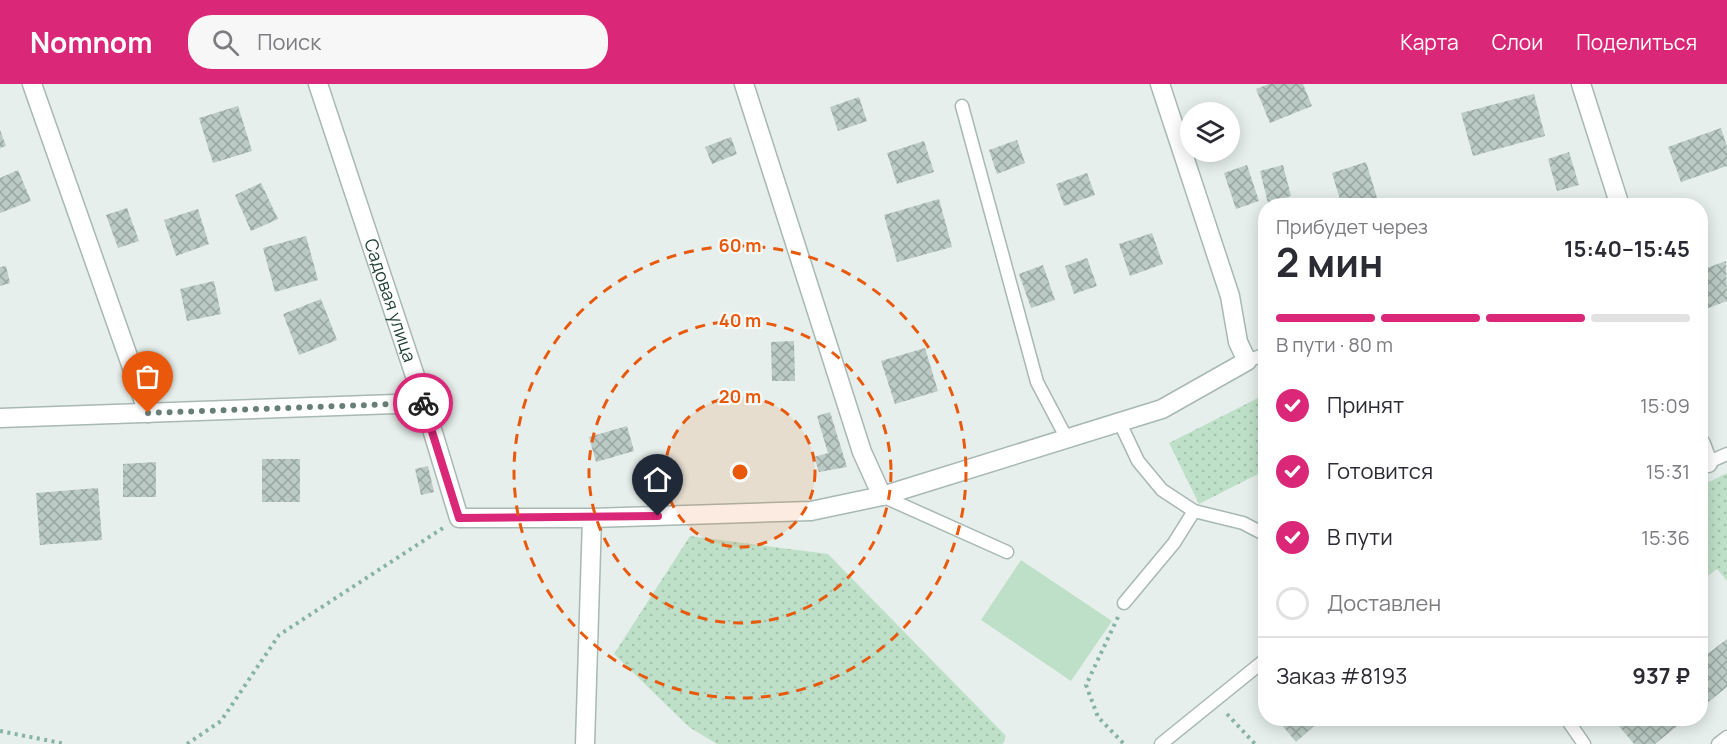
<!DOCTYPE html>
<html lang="ru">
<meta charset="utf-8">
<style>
body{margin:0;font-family:Manrope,sans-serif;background:#f7f7f7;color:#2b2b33;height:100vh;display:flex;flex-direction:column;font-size:22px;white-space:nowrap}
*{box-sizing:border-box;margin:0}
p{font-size:20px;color:#7c7c81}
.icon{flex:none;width:33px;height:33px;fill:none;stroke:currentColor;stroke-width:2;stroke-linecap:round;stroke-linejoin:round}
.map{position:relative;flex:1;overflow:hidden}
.drawer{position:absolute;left:1258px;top:114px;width:450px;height:528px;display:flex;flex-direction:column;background:#fff;border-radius:24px;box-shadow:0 3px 15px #0003}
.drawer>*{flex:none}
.controls{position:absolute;left:1180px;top:18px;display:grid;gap:12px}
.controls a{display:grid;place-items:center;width:60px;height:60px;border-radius:50%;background:#fff;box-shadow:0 3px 15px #0003;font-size:30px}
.pin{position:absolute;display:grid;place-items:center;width:51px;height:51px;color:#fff;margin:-62px -26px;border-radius:50% 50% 50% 0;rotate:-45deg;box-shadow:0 0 6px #0007}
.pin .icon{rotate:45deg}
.courier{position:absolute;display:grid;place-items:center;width:60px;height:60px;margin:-30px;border:4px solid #db2777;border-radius:50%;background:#fff;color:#222;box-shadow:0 2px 8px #0007}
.overview em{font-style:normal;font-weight:700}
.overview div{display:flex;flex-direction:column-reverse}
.overview{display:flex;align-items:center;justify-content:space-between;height:102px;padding:0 18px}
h1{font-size:39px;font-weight:700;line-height:45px}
.bar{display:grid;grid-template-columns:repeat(4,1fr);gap:9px 6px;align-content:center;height:72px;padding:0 18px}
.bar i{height:8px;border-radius:4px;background:#e1e1e2}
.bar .current{background:#db2777}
.bar p{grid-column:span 4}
.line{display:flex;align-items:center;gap:15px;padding:0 18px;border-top:2px solid #e1e1e2}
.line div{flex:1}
ol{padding:0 18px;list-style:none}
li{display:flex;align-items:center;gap:18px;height:66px}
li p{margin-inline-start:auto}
li .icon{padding:6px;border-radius:50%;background:#db2777;color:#fff;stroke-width:4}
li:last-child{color:#7c7c81}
li i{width:33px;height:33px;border:3px solid #e1e1e2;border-radius:50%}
header{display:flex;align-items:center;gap:36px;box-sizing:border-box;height:84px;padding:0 30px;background:#db2777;color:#fff}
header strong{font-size:28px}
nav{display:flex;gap:33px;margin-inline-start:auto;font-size:21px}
.search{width:420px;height:54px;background:#f7f7f7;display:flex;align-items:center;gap:15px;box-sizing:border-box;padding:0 21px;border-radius:24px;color:#7c7c81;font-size:22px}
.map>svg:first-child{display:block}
</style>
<header>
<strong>Nomnom</strong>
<div class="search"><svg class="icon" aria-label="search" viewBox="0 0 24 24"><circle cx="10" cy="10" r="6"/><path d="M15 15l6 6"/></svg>Поиск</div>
<nav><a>Карта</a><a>Слои</a><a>Поделиться</a></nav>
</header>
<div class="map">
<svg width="1727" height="660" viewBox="0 0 1727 660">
<defs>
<pattern id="park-dots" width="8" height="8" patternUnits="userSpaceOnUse" patternTransform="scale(1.5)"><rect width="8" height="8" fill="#bfe0c8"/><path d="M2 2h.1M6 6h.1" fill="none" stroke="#a4c1ad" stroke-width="1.8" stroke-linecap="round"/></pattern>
<pattern id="building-cross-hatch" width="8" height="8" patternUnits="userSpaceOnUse" patternTransform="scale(1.5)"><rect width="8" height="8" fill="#bbcac4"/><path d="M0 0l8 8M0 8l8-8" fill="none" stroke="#98a6a0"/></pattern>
</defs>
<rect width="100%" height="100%" fill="#e6efeb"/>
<path fill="#bfe0c8" d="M1021,476l91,61 -41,60 -90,-61z"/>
<g fill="url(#park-dots)">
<path d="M1266,310v76l-67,34 -30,-61z"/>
<path d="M1727,389v108l-10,-12 -16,12v-95z"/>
<path d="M690,452l138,18 178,182 -3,8h-286l-28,-17 -75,-73z"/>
</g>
<g fill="url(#building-cross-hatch)">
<path d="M1269,0h34l9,22 -42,17 -14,-34z"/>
<path d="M1534,10l11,42 -72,20 -12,-43z"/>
<path d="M859,13l8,24 -29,10 -8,-24z"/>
<path d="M238,22l14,45 -39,12 -14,-45z"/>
<path d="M1721,44l6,19v19l-46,16 -13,-35z"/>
<path d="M0,46l6,16 -6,2z"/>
<path d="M731,53l6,17 -25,10 -7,-17z"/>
<path d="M1017,56l8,23 -28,11 -8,-24z"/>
<path d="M924,57l10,31 -37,12 -10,-31z"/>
<path d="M1569,68l10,33 -22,6 -9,-32z"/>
<path d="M1366,78l13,42 -37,2 -10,-33z"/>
<path d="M1247,81l12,36 -23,8 -12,-36z"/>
<path d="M1283,81l8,31 -23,7 -8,-32z"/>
<path d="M18,86l13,31 -31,12v-35z"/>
<path d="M1087,89l8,22 -31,11 -8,-22z"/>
<path d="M261,99l17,36 -27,12 -16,-36z"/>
<path d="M939,115l13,48 -55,15 -13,-47z"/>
<path d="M127,124l12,33 -21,7 -12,-33z"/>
<path d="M198,125l11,35 -33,12 -12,-36z"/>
<path d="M1152,149l11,31 -33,12 -11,-32z"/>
<path d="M306,152l12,44 -43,12 -12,-44z"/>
<path d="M1087,174l10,28 -23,8 -9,-28z"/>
<path d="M1726,177l1,40 -24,9 -2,-5v-35z"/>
<path d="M1043,181l12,35 -24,8 -12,-34z"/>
<path d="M6,182l4,17 -10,3v-19z"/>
<path d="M214,197l7,33 -34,7 -7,-32z"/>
<path d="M321,215l16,41 -38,15 -16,-41z"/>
<path d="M794,257l1,40h-23l-1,-39z"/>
<path d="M925,264l13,43 -43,13 -14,-43z"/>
<path d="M830,328l17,55 -28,5 -5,-15 14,-4 -11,-37z"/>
<path d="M627,342l7,25 -38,11 -7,-25z"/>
<rect x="262" y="375" width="38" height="43"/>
<path d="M156,378v35h-33v-33z"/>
<path d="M428,382l6,26 -13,3 -6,-26z"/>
<path d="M98,404l4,52 -62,5 -4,-52z"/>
<path d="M1727,555v48l-26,21v-49z"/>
<path d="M1276,634h47l-27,24z"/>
<path d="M1626,634h61l-32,26h-21l-16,-19z"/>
</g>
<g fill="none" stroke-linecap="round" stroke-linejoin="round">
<g stroke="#a8b8b2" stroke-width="15">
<g id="service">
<path d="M962,22l75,276 30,57"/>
<path d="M1247,277l19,-7"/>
<path d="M1120,339l18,38 24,29 32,21"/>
<path d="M1702,381l25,-11"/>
<path d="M882,412l125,56"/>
<path d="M1124,519l50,-60 20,-32 49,12 23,12"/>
<path d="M1566,634l18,26"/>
<path d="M1161,660l105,-85"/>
<path d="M1718,660l9,-7"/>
</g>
</g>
<g stroke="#a8b8b2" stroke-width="21">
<g id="minor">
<path d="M32,0l116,329"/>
<path id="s1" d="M318,0l106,319 35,115h133l219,-7 71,-15 280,-87 85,-48 -9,-19 -8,-46 -70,-212"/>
<path d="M744,0l118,368 20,44"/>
<path d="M1581,0l39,122"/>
<path d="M0,334l424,-15"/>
<path d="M1701,360l7,19"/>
<path d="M585,660l7,-226"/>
</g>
</g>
<g stroke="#86b3a5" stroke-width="4" stroke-dasharray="3 4.5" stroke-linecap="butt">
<path d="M1118,533l-32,68 12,32 26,27"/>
<path d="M1227,630l28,30"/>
<path d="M0,647l66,13"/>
<path d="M187,660l34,-23 58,-86 164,-107"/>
</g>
<use href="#service" stroke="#fff" stroke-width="12"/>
<use href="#minor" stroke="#fff" stroke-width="18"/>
</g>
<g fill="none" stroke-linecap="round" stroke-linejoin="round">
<path stroke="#687f78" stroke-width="6" stroke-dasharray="0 10.8" d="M148,329l275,-10"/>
<path stroke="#db2777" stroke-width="8" d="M423,319l36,115 199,-2"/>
</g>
<circle cx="740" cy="388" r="75" fill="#e8590c" fill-opacity=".12"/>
<g fill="none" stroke="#e8590c" stroke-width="3" stroke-dasharray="10 8">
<circle cx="740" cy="388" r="75"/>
<circle cx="740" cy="388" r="151"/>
<circle cx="740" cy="388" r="226"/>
</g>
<g text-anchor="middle" stroke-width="4.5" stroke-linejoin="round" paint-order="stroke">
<g font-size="18" fill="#24423a" stroke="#f7fbf9">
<text dy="6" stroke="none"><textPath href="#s1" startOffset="228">Садовая улица</textPath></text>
</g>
</g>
<circle cx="740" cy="388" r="9" fill="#e8590c" stroke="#f7fbf9" stroke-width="3"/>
<g font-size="18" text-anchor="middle" font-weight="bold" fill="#e8590c" stroke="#f7fbf9" stroke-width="4.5" stroke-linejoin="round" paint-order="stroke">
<text x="740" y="168">60 m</text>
<text x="740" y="243">40 m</text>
<text x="740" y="319">20 m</text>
</g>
</svg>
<div class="controls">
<a><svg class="icon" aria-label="layers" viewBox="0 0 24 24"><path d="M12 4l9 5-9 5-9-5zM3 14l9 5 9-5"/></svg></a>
</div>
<div class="pin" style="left:148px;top:329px;background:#ea580c"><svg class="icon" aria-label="bag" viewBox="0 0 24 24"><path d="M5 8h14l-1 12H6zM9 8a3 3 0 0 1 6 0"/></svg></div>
<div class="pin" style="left:658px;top:432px;background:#1f2937"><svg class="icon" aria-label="home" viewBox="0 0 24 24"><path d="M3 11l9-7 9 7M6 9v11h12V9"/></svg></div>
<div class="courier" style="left:423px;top:319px"><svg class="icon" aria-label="bike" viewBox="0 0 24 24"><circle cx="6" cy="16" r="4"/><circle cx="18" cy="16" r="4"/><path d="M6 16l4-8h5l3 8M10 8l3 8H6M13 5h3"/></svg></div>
<section class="drawer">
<div class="overview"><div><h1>2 мин</h1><p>Прибудет через</p></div><em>15:40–15:45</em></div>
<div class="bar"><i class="current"></i><i class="current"></i><i class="current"></i><i></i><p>В пути · 80 m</p></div>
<ol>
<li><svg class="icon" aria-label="check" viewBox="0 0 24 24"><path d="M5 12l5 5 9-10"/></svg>Принят<p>15:09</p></li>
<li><svg class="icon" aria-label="check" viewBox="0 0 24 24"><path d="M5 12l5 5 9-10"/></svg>Готовится<p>15:31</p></li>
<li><svg class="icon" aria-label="check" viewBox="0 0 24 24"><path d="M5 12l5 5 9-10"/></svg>В пути<p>15:36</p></li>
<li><i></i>Доставлен</li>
</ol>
<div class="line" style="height:78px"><div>Заказ #8193</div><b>937 ₽</b></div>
</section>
</div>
